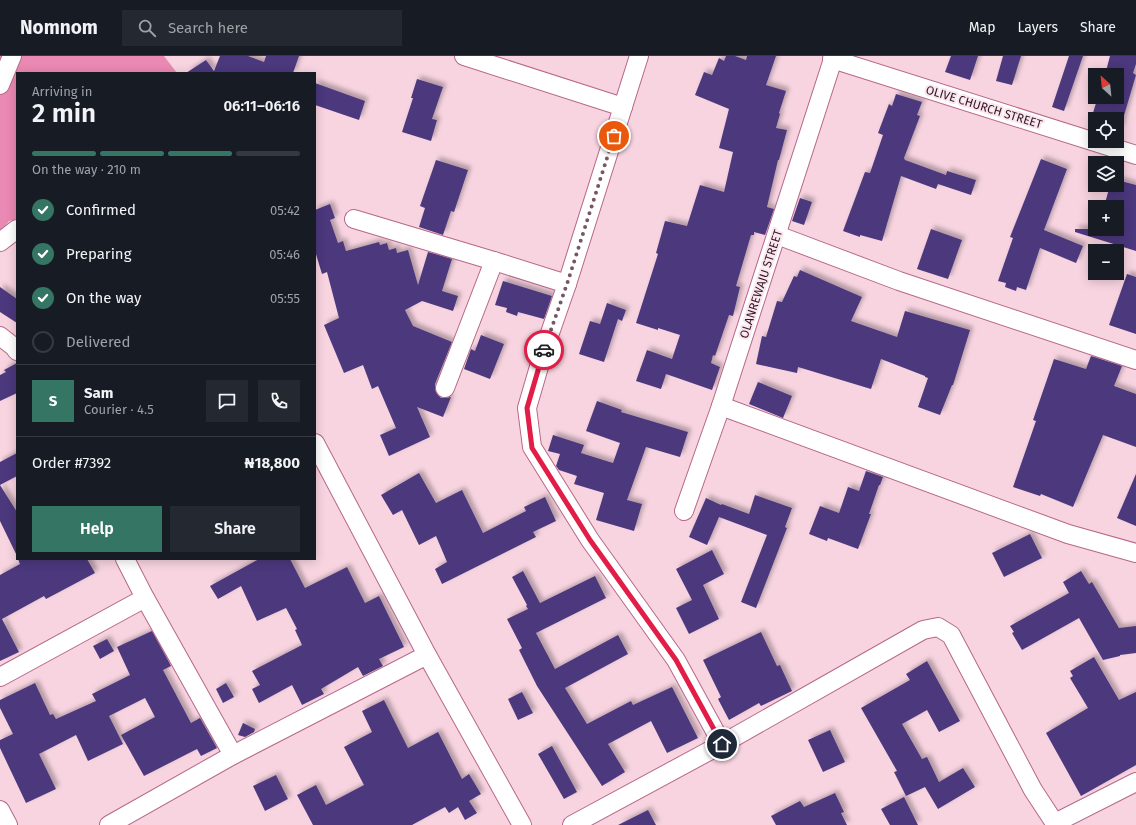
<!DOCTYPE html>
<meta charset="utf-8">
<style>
body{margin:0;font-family:"Fira Sans",sans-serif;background:#242831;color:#f1f3f6;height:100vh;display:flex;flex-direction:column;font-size:15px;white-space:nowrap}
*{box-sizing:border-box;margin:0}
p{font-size:13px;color:#9ea1a6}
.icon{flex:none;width:22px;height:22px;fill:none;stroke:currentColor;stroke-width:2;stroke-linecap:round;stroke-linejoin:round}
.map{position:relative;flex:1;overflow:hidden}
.side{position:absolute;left:16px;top:16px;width:300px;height:488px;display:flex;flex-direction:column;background:#171b24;border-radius:0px;box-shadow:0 2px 10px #0003}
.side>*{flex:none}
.needle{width:26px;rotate:333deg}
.fabs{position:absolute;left:1088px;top:12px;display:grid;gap:8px}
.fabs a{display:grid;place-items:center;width:36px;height:36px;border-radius:0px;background:#171b24;box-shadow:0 2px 10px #0003;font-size:20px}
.pin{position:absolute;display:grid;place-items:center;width:34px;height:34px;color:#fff;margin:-17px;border:2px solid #fff;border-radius:50%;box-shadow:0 1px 4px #0007}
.courier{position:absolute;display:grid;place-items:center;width:40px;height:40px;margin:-20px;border:3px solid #e11d48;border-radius:50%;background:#fff;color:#222;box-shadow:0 1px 5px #0007}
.summary em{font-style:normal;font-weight:600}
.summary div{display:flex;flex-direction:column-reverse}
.summary{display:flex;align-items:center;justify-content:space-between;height:68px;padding:0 16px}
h1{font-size:26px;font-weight:600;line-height:30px}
.bar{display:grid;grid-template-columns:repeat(4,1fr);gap:6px 4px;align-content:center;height:48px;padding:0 16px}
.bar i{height:5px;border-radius:3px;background:#363941}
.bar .active{background:#347563}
.bar p{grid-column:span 4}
.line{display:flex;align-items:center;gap:10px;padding:0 16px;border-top:1px solid #363941}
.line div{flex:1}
.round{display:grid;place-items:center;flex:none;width:42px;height:42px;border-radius:0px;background:#242831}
ol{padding:0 16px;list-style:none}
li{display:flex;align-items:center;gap:12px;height:44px}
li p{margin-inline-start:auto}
li .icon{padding:4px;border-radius:50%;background:#347563;color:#fff;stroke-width:4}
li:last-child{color:#9ea1a6}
li i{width:22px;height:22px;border:2px solid #363941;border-radius:50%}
.action{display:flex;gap:8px;margin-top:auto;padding:8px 16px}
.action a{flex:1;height:46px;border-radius:0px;background:#347563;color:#fff;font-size:16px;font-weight:600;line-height:46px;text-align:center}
.action a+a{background:#242831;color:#f1f3f6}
header{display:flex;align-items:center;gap:24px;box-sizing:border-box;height:56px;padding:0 20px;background:#171b24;border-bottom:1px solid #363941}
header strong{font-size:19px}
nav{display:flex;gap:22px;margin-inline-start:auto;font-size:14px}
.search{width:280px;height:36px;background:#242831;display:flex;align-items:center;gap:10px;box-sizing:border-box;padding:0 14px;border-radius:0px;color:#9ea1a6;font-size:15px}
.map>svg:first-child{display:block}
</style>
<header>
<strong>Nomnom</strong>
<div class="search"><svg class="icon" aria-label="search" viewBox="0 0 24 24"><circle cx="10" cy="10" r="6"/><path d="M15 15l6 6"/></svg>Search here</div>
<nav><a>Map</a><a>Layers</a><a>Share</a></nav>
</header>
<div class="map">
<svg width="1136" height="769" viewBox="0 0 1136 769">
<defs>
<filter id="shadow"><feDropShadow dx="3.5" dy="-3.5" stdDeviation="2" flood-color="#0004"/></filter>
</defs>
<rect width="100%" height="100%" fill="#f8d4e1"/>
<path fill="#ea89b3" d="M0,0h164l13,17h-160v146l-8,2 -9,12z"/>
<g fill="#4c397d" filter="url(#shadow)">
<path d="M220,0h28l16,6 2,-6h33l-6,17h-107l20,-13 8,11z"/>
<path d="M726,0h9l11,4 1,-4h29l-10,29 20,6 -7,22 1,1 -4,14 11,2 -8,30h-1l-11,47 7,2 -9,26 -11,-3v3h-3l-15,51 4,1 -7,29 -4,-1 -14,41 -2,-1 -2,8 9,4 -8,23 -46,-16 -5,15 -25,-8 11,-31 25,9 8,-24 -22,-7v2l-22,-7 22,-69 -2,-1 9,-32 22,5 13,-41 24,7 9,-40 -14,-4 10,-39 -34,-14 9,-23 8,3 7,-17 5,3z"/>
<path d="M951,0h27l-8,24 -25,-8z"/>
<path d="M1003,0h18l-9,29 -16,-4z"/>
<path d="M1069,0h14l-19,55 -12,-4z"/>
<path d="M1110,0h26v8l-3,9 3,2 -16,54 -3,-1v-9h-26l7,-22h19v-22h-12z"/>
<path d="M417,23l26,8 -11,32 5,1 -6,21 -29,-9 11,-34h-2z"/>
<path d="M315,27l50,18 -6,19 -44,-15z"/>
<path d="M896,38l26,8 -5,13 3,1 -16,42 1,2 41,15 1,-4 29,9 -5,15 -33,-11 -2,5 -35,-13 -19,65 -22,-6v2l-17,-6 22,-59 5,1 13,-38 -5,-2 11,-29 3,2z"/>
<path d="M1041,103l26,10 -23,61 39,16 -7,17 -36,-15 -14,42 -9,-3 -1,4 -11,-4 1,-4 -8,-2 15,-43 -3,-1z"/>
<path d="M436,104l32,10 -14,42 -3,-1 -8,24 -24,-8 6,-19 -5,-2z"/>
<path d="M1117,124l19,5v66l-61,-19v-3h42v-22h-13l6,-22h7z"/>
<path d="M800,142l12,4 -8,23 -12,-4z"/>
<path d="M330,148l5,14 -5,2 8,23 5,-2 3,10 33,-9 1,3 7,-2 2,7 7,-2 1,5 11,-3 10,35 10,-33 24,7 -10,32 16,5 -5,15 -31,-10 -17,9 8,16 39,16 -17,42v5l2,5 4,4h5l5,-1 -8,20 -26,-10 13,30 -41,19 -9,-21 16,-7 -18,-42 -6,3 -9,-24 -19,8 -20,-48 15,-7 -12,-46 -5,2 -7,-23v-41z"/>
<path d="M931,173l31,11 -14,39 -31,-10z"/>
<path d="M800,214l62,27 -11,24 46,16 8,-26 65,19 -17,55h-1l-12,30 -22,-8 10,-29 -3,-1v-1l-44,-17 -10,30 -73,-22 -1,6 -41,-9 6,-28 4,1 11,-36 5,1 12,-26 3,1z"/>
<path d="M1127,218l9,3v57l-27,-9z"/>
<path d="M503,225l49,15 -8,23 -26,-7 -1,4 -11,-4 1,-4 -12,-3z"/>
<path d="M0,231l17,12v24l-17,-11z"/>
<path d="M607,247l19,7 -4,11 -4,-2 -14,43 -25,-8 11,-33 10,3z"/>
<path d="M481,279l23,9 -14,35 -26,-10 7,-20 4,2z"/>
<path d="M1091,300l31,10 -8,20 22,8v53l-33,-12 -30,72 -32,-13 -1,2 -27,-9 23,-66 -3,-1 21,-61 32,10z"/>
<path d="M17,307v30l-17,8v-26l6,-3 -2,-2z"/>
<path d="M758,326l34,14 -9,22 -34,-14z"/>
<path d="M597,345l25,9 -1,2 67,20 -8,25 -34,-10 -19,53 15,4 -8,27 -38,-11 8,-27 -30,-9 3,-8 -18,-6 -3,-4 4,-12 -12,-3 5,-16 31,10 -3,8 32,10 7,-20 -34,-12z"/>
<path d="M17,397v23l-17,9 17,27v44l-17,-35v-59z"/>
<path d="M866,415l17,6 -3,8h-1l-10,29h2l-13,35 -30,-11 -1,3 -18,-7 11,-28 19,7 9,-26 11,4z"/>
<path d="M419,417l17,30 26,-13 21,43 43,-22 -2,-4 21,-10 11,24 -23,11 3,5 -94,47 -7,-15 12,-7 -11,-26 -17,9 -17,-35 -9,5 -12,-20z"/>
<path d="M1136,418v52l-19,-8z"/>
<path d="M755,439l37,13 -7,19 2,1 -31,80 -15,-6 26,-67 -48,-18 -12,28 -18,-8 17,-39 15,7 1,-1 27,10z"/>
<path d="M1030,478l12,24 -38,19 -12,-24z"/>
<path d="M712,494l12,24 -21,11 16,34 -30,15 -13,-26 16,-8 -16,-31z"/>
<path d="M18,503h69l8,14 -49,26 -2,-3 -42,23 17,33 -19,9v-86l20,-11z"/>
<path d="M259,503h31l15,29 42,-21 18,36 14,-7 25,51 -25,12 4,7 -20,10 -5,-9 -37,22 3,5 -22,11 -10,-20 -33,18 -7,-14 8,-4 -8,-14 50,-26 -7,-15 2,-1 -11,-21 -29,13 -16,-35 -23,13 -8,-13z"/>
<path d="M523,515l17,32 55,-27 11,22 -70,35 19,36 63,-34 10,19 -63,34 22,36 44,-23 2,4 39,-18 26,51 -31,15 -16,-32 -43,23 17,28 -23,14 -65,-100 -18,-36 3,-2 -15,-29 21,-10 -2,-3 1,-1 -15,-28z"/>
<path d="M1081,515l8,13 3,-2 27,46 17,-2v27l-16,2v1l-17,4 -24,-42 -57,32 -10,-17 2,-1 -4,-6 59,-33 -6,-11z"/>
<path d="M152,575l19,35 -8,4 28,53 9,-5 17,30 -16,8 -4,-7 -53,27 -23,-41 34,-18 -10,-19 -36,18 14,28 -35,17 -12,-26 -37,19 17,35 -30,14 -26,-55v-8l13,-6 -13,-26v-8l35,-17 15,32 3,-1 3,5 40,-18 -4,-7 38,-19 -13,-28z"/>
<path d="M761,576l16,34 3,-1 12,26 -31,15 -2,-3 -30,17 -11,-21 3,-2 -18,-37z"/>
<path d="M107,583l7,12 -14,8 -7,-13z"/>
<path d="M1094,601l25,43 17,-8v73l-55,31 -35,-63 42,-25 -18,-30 3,-2 -3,-5z"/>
<path d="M927,605l33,60 -21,11 -12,-22 -25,14 20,35 5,-2 12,25 24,-14 12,19 -37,22 -13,-22 -19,9 -12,-24 3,-1 -36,-63 49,-28 -4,-6z"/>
<path d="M226,627l8,14 -11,6 -7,-14z"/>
<path d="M522,636l11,21 -15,7 -10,-21z"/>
<path d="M384,644l24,48 30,-16 24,47 7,-5 12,20 -12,7 8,12 -12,7 -7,-13 -9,6 -4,-6 -33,18h-99l-16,-30 19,-10 10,20 38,-20 -20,-38 28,-15 -10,-21z"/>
<path d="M243,667l12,6 -1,3 -9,5 -7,-2z"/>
<path d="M830,674l15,32 -22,10 -15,-32z"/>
<path d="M552,690l25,46 -13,7 -26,-45z"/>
<path d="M276,719l12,24 -23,12 -12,-25z"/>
<path d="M835,737l9,19 -3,1 6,12h-71l-5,-9 29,-15 4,6z"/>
<path d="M904,741l14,28h-28l-9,-16z"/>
<path d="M648,754l8,15h-38z"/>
</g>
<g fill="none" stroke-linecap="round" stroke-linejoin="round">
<g stroke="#b7678a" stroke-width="20">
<g id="minor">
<path d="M464,0l159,51"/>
<path d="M639,0l-72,228 -24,69 -16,55 5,39 58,93 86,120 46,84"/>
<path d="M832,3l304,96"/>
<path d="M0,29l12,-29"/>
<path d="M354,163l140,42 73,23"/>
<path d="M777,179l122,46 237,79"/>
<path d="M0,186l17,-13"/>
<path d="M0,280l14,11 3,4"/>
<path d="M445,332l49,-127"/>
<path d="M721,350l347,128 68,19"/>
<path d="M315,387l112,212 95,170"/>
<path d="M684,455l37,-105 113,-350"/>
<path d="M125,503l20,39 88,157"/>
<path d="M0,621l145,-79"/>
<path d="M0,754l8,15"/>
<path d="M1055,767l81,-41"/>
<path d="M109,769l124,-70 194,-100"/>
<path d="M572,769l150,-81 201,-114 15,-3 13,8 82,155 23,35"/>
</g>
</g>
<use href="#minor" stroke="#fff" stroke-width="18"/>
</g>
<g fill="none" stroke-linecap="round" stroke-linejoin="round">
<path stroke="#785764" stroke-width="4" stroke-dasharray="0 7.2" d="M544,294l23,-66 47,-148"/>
<path stroke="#e11d48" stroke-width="5" d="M544,294l-17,58 5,40 58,92 86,120 46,84"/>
</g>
<g text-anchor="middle" stroke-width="4" stroke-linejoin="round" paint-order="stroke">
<g font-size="12" fill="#331321" stroke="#f9e7ed">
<text transform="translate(984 51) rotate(17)" y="4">OLIVE CHURCH STREET</text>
<text transform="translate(761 228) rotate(-72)" y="4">OLANREWAJU STREET</text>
</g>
</g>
</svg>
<div class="fabs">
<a><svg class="needle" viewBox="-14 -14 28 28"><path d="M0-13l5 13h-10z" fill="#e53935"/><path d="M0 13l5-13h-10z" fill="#9ea1a6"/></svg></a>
<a><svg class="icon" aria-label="locate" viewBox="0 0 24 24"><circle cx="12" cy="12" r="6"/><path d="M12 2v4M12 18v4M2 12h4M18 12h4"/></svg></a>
<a><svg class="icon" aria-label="layers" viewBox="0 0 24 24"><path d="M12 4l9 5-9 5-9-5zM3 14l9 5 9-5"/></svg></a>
<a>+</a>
<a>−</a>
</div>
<div class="pin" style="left:614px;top:80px;background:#ea580c"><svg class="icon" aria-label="bag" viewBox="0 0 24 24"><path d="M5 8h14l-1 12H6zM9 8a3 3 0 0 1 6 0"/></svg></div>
<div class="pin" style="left:722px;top:688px;background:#1f2937"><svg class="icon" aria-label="home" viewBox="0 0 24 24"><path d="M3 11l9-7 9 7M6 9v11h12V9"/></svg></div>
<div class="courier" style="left:544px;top:294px"><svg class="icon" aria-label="car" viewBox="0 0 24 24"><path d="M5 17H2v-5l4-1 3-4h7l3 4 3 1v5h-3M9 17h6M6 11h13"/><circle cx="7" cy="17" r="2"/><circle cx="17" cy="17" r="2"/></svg></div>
<section class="side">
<div class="summary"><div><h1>2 min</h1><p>Arriving in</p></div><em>06:11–06:16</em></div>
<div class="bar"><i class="active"></i><i class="active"></i><i class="active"></i><i></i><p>On the way · 210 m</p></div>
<ol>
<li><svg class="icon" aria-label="check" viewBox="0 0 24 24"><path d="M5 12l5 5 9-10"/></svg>Confirmed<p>05:42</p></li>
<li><svg class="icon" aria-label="check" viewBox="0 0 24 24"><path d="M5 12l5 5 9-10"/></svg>Preparing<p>05:46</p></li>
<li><svg class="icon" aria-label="check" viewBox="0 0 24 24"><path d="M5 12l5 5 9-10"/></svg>On the way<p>05:55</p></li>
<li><i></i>Delivered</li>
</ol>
<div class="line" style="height:72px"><b class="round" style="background:#347563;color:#fff">S</b><div><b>Sam</b><p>Courier · 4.5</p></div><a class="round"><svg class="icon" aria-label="chat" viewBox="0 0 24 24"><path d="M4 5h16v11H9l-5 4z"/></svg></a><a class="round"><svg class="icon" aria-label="phone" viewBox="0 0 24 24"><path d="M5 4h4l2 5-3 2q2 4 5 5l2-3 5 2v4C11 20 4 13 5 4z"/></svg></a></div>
<div class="line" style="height:52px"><div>Order #7392</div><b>₦18,800</b></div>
<div class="action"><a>Help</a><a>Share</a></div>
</section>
</div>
